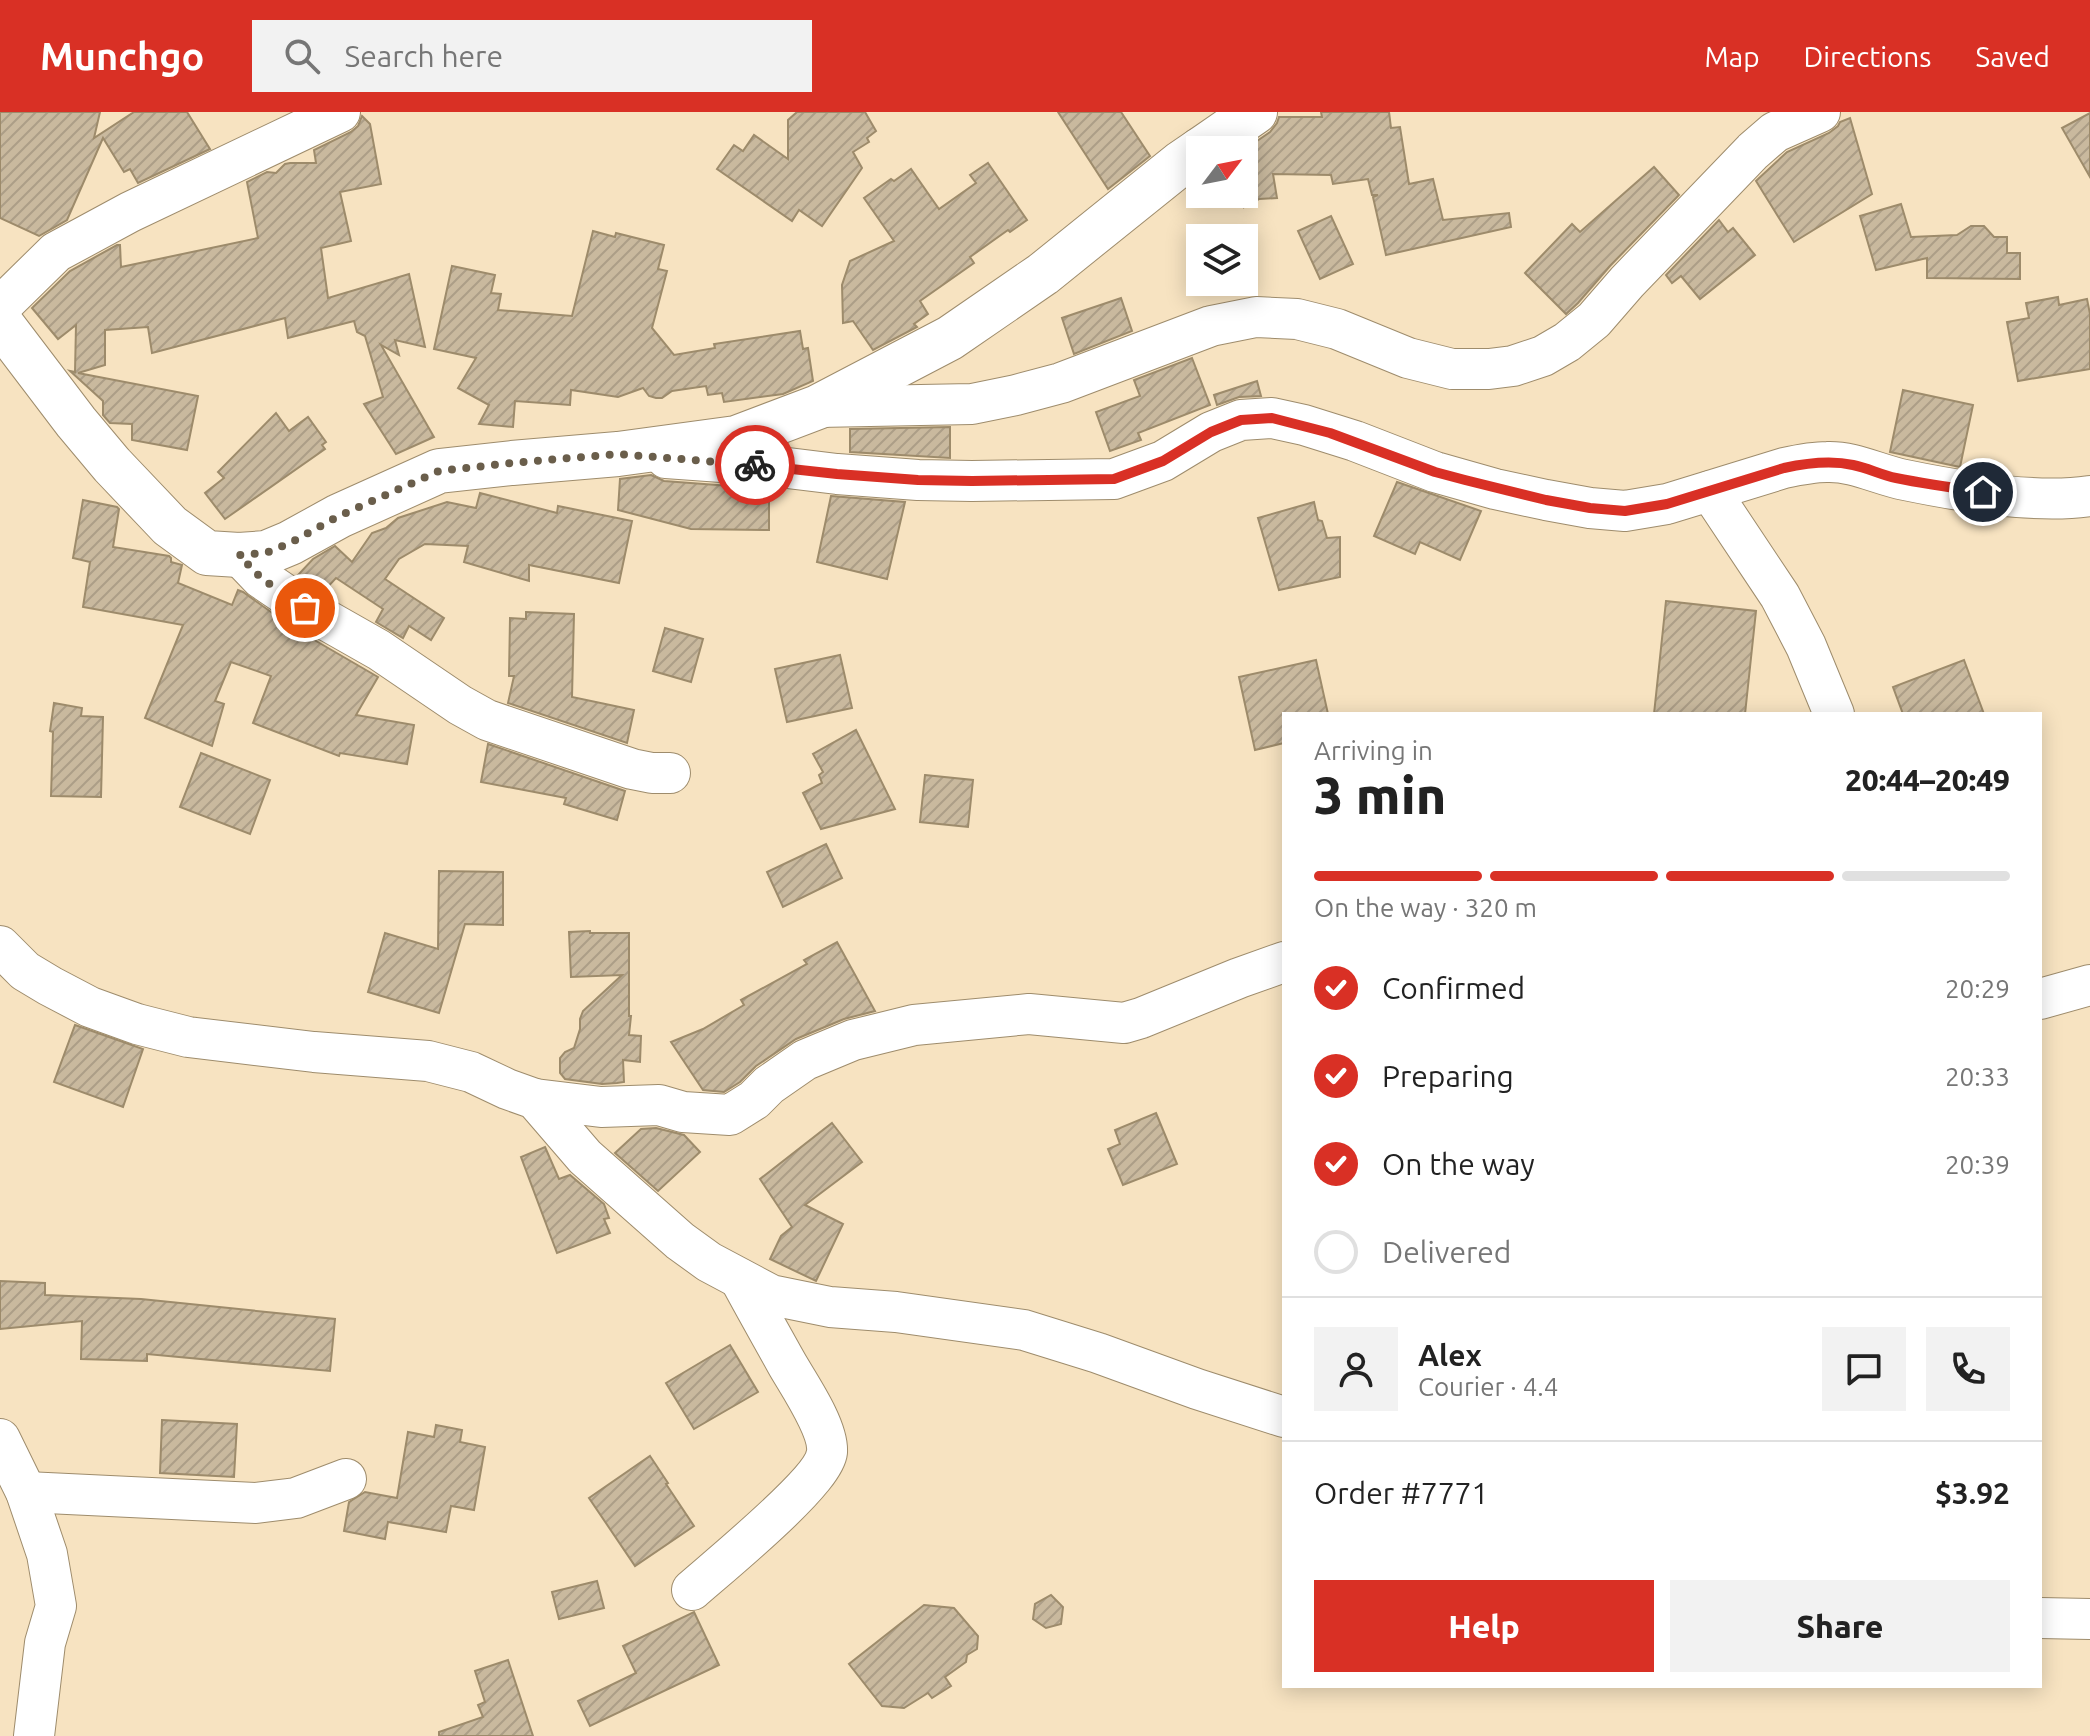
<!DOCTYPE html>
<meta charset="utf-8">
<style>
body{margin:0;font-family:Ubuntu,sans-serif;background:#f2f2f2;color:#222;height:100vh;display:flex;flex-direction:column;font-size:30px;white-space:nowrap}
*{box-sizing:border-box;margin:0}
p{font-size:26px;color:#767676}
.icon{flex:none;width:44px;height:44px;fill:none;stroke:currentColor;stroke-width:2;stroke-linecap:round;stroke-linejoin:round}
.map{position:relative;flex:1;overflow:hidden}
.sheet{position:absolute;left:1282px;top:600px;width:760px;height:976px;display:flex;flex-direction:column;background:#fff;border-radius:0px;box-shadow:0 4px 20px #0003}
.sheet>*{flex:none}
.needle{width:52px;rotate:58deg}
.controls{position:absolute;left:1186px;top:24px;display:grid;gap:16px}
.controls a{display:grid;place-items:center;width:72px;height:72px;border-radius:0px;background:#fff;box-shadow:0 4px 20px #0003;font-size:40px}
.pin{position:absolute;display:grid;place-items:center;width:68px;height:68px;color:#fff;margin:-34px;border:4px solid #fff;border-radius:50%;box-shadow:0 2px 8px #0007}
.courier{position:absolute;display:grid;place-items:center;width:80px;height:80px;margin:-40px;border:6px solid #d93025;border-radius:50%;background:#fff;color:#222;box-shadow:0 2px 10px #0007}
.headline em{font-style:normal;font-weight:800}
.headline div{display:flex;flex-direction:column-reverse}
.headline{display:flex;align-items:center;justify-content:space-between;height:136px;padding:0 32px}
h1{font-size:52px;font-weight:800;line-height:60px}
.bar{display:grid;grid-template-columns:repeat(4,1fr);gap:12px 8px;align-content:center;height:96px;padding:0 32px}
.bar i{height:10px;border-radius:6px;background:#e0e0e0}
.bar .active{background:#d93025}
.bar p{grid-column:span 4}
.line{display:flex;align-items:center;gap:20px;padding:0 32px;border-top:2px solid #e0e0e0}
.line div{flex:1}
.round{display:grid;place-items:center;flex:none;width:84px;height:84px;border-radius:0px;background:#f2f2f2}
ol{padding:0 32px;list-style:none}
li{display:flex;align-items:center;gap:24px;height:88px}
li p{margin-inline-start:auto}
li .icon{padding:8px;border-radius:50%;background:#d93025;color:#fff;stroke-width:4}
li:last-child{color:#767676}
li i{width:44px;height:44px;border:4px solid #e0e0e0;border-radius:50%}
.cta{display:flex;gap:16px;margin-top:auto;padding:16px 32px}
.cta a{flex:1;height:92px;border-radius:0px;background:#d93025;color:#fff;font-size:32px;font-weight:800;line-height:92px;text-align:center}
.cta a+a{background:#f2f2f2;color:#222}
header{display:flex;align-items:center;gap:48px;box-sizing:border-box;height:112px;padding:0 40px;background:#d93025;color:#fff}
header strong{font-size:38px}
nav{display:flex;gap:44px;margin-inline-start:auto;font-size:28px}
.search{width:560px;height:72px;background:#f2f2f2;display:flex;align-items:center;gap:20px;box-sizing:border-box;padding:0 28px;border-radius:0px;color:#767676;font-size:30px}
.map>svg:first-child{display:block}
</style>
<header>
<strong>Munchgo</strong>
<div class="search"><svg class="icon" aria-label="search" viewBox="0 0 24 24"><circle cx="10" cy="10" r="6"/><path d="M15 15l6 6"/></svg>Search here</div>
<nav><a>Map</a><a>Directions</a><a>Saved</a></nav>
</header>
<div class="map">
<svg width="2090" height="1624" viewBox="0 0 2090 1624">
<defs>
<pattern id="building-hatch" width="6" height="6" patternUnits="userSpaceOnUse" patternTransform="scale(2)"><rect width="6" height="6" fill="#c9b99e"/><path d="M-1 1l2-2M0 6l6-6M5 7l2-2" fill="none" stroke="#ac9e87"/></pattern>
</defs>
<rect width="100%" height="100%" fill="#f7e3c1"/>
<g fill="url(#building-hatch)" stroke="#9d8b6b" stroke-width="2">
<path d="M0,0h100l-6,26 40,-26h53l23,37 -72,34 -8,-14 -6,3 -21,-34 -36,82 -28,16 -39,-18z"/>
<path d="M797,0h68l11,19 -9,7 2,4 -16,10 9,16 -40,58 -23,-16 -7,11 -75,-52 17,-24 9,6 11,-16 34,24v-39z"/>
<path d="M1058,0h63l29,44 -42,33z"/>
<path d="M1321,0h68l2,16 9,-1 9,57 24,-5 10,41 66,-7 2,14 -125,28 -13,-58 5,-2h-6l-4,-16 -35,5 -2,-9 -58,-1 4,24 -18,1 -15,8v-57l26,-18 7,-9 2,-6h43z"/>
<path d="M2090,1v64l-28,-49z"/>
<path d="M362,4l8,8 11,60 -41,8 11,49 -30,7 7,50 81,-24 16,73 -30,-7 4,15 -18,-10 53,92 -38,17 -32,-50 19,-7 -18,-61 -8,-4 -3,-11 -66,17 -3,-20 -133,35 -4,-26 -43,3v35l-27,8 120,23 -11,54 -55,-10v-16l-22,-1 -7,-8v-14l-33,-30 5,1 1,-47 -18,14 -26,-31 38,-37 47,-26h3l1,22 137,-29 -11,-56 20,-10 9,1 9,-9 5,-1h26l-2,-13 37,-18 7,-6z"/>
<path d="M1850,6l22,76 -78,48 -38,-61 31,-29 42,-19 9,-7 2,-4z"/>
<path d="M988,51l39,57 -17,12 -2,-2 -38,27 4,6 -54,38 8,13 -14,10 3,3 -44,23 -20,-29 -10,2 -1,-38 8,-24 44,-20 -30,-43 27,-19 3,2 17,-12 28,40 37,-26 -6,-8z"/>
<path d="M1654,55l25,28 -69,71 -32,37 -12,11 -41,-41 47,-49 8,8z"/>
<path d="M1901,92l10,33 46,-2 14,-9h13l10,11h13v16h13v26l-93,-1v-20l-51,12 -16,-54z"/>
<path d="M1331,104l22,48 -33,15 -22,-48z"/>
<path d="M1719,108l9,12 5,-4 22,27 -55,44 -19,-23 -9,7 -6,-8z"/>
<path d="M593,119l22,6 1,-4 48,12 -6,24 9,2 -15,57 22,27 41,-7 -1,-4 86,-13 3,18 5,-1 5,33 -30,13 -59,8 -2,-9 -14,2 -2,-9 -34,5 -10,7h-6l-7,-2 -6,-8 -25,9 -47,-7 -1,15 -55,-4 -2,26 -34,-3 10,-19 -31,-17 18,-30 -42,-9 18,-83 43,9 -4,18 10,1 -3,16 74,6z"/>
<path d="M2058,185l1,8 28,-6 3,15v55l-72,12 -11,-59 22,-4 -3,-15z"/>
<path d="M1121,186l11,33 -58,23 -12,-36z"/>
<path d="M1192,246l18,47 -72,28 3,7 -31,11 -14,-39 44,-16 -6,-16z"/>
<path d="M1257,269l4,15 -22,1 -22,8 -3,-10z"/>
<path d="M1903,278l70,15 -13,62 -70,-15z"/>
<path d="M276,301l13,18 19,-14 18,25 -4,3 3,4 -100,70 -20,-26 19,-15 -6,-6z"/>
<path d="M950,315v31l-100,-6v-23z"/>
<path d="M651,363l13,6 105,8v41l-78,-1 -73,-19 2,-31z"/>
<path d="M1397,370l84,29 -21,49 -40,-18 -5,12 -41,-18z"/>
<path d="M480,381l77,20 1,-7 74,15 -13,62 -90,-18v16l-65,-19 4,-16 -43,-2 -26,15 -14,20 59,39 -13,22 -22,-14 -6,12 -27,-16 7,-13 -47,-31 -13,14 -25,-17 15,-16 22,-13 17,16 20,-29 14,-5 12,-10 49,-16 29,6z"/>
<path d="M831,384l74,6 -18,77 -70,-17z"/>
<path d="M83,388l34,7 2,2 -6,38 56,9 2,2v4l11,3 -4,18 54,22 6,-15 5,2 49,35 86,50 -22,38 58,10 -7,39 -67,-11 -1,3 -86,-33 18,-47 -40,-14 -16,39 9,3 -12,42 -67,-28 38,-93 -100,-18 7,-45 -17,-4z"/>
<path d="M1314,390l4,18 4,1 5,17 13,-1v40l-61,13 -21,-72z"/>
<path d="M1666,489l90,10 -11,103h-91z"/>
<path d="M526,500l48,2 -2,83 62,13 -7,33 -119,-40 6,-27h-5l1,-58 16,1z"/>
<path d="M665,516l38,11 -12,43 -38,-11z"/>
<path d="M840,543l12,53 -65,14 -12,-53z"/>
<path d="M1316,548l12,54h-44v29l-29,7 -16,-73z"/>
<path d="M1964,548l20,54h-81l-10,-27z"/>
<path d="M54,591l28,5 -1,8 22,1 -2,80 -50,-1 2,-64 -3,-1z"/>
<path d="M856,618l39,79 -74,20 -18,-36 19,-10 -3,-8 4,-3 -10,-18z"/>
<path d="M488,632l137,47 -8,29 -53,-16 2,-6 -85,-16z"/>
<path d="M201,641l69,27 -20,54 -70,-27z"/>
<path d="M925,663l48,5 -5,47 -48,-5z"/>
<path d="M826,732l16,34 -59,29 -16,-35z"/>
<path d="M439,759l64,1v53l-38,-1 -26,89 -71,-21 17,-59 53,16z"/>
<path d="M590,819v2h39v83h2l-2,19 12,1 -1,26 -17,-2 1,22 -7,1 -15,1 -37,-5 -5,-6v-15l5,-6 9,-4 6,-19v-10l3,-8 39,-36 -51,2 -2,-45z"/>
<path d="M837,830l38,69 -31,8 -48,20 -40,27 -16,16 -16,10 -21,-2 -32,-48 32,-13 41,-24 -3,-5 66,-36 -3,-4z"/>
<path d="M75,913l68,24 -20,58 -69,-25z"/>
<path d="M1156,1001l21,51 -54,21 -15,-36 12,-5 -5,-14z"/>
<path d="M832,1011l30,39 -57,43 38,19 -27,57 -46,-22 11,-23 11,-9 -32,-48z"/>
<path d="M656,1016l28,7 16,17 -42,39 -43,-38 26,-24z"/>
<path d="M545,1035l14,32 11,-4 34,29 5,14 -5,1 6,14 -53,20 -36,-96z"/>
<path d="M0,1169l45,2v12l96,4 194,20 -5,52 -183,-17v7l-66,-2 1,-38 -82,8z"/>
<path d="M730,1233l28,47 -64,37 -28,-46z"/>
<path d="M162,1308l75,4 -3,53 -74,-4z"/>
<path d="M436,1313l26,5 -2,12 25,5 -11,63 -23,-4 -5,26 -58,-10 -3,17 -41,-8 5,-29 16,-10 32,6 11,-66 26,5z"/>
<path d="M650,1344l18,27 -2,1 28,42 -59,40 -46,-68z"/>
<path d="M597,1469l7,27 -45,11 -7,-27z"/>
<path d="M1051,1483l12,12 -2,17 -15,4 -13,-9 2,-15z"/>
<path d="M924,1493l30,3 24,28 -1,13 -10,6 -1,7 -21,15 6,9 -19,12 -4,-5 -24,15 -22,-2 -33,-42z"/>
<path d="M694,1500l25,53 -129,61 -12,-25 58,-28 -13,-27z"/>
<path d="M508,1548l25,76h-94v-4l44,-15 -5,-12 7,-3 -10,-31z"/>
</g>
<g fill="none" stroke-linecap="round" stroke-linejoin="round">
<g stroke="#9e8c6c" stroke-width="42">
<g id="minor">
<path d="M0,195l56,-55 74,-40 210,-100"/>
<path d="M818,295l154,-3 44,-9 45,-12 150,-57 45,-9 41,2 40,10 71,29 44,11h37l24,-3 30,-10 24,-14 27,-22 33,-38 126,-131 22,-19 45,-20"/>
<path d="M666,346l98,7 73,9 81,6 54,1 142,-2 49,-18 48,-29 30,-12 31,-2 32,7 51,16 80,31 60,17 51,11 44,8 35,3 42,-7 117,-36c14,-3 28,-6 43,-6 27,-1 52,13 78,18 53,11 131,24 185,16"/>
<path d="M1710,379l70,105 26,50 28,68"/>
<path d="M239,443l22,23 44,30 74,42 81,55 27,15 145,49 20,4h18"/>
<path d="M0,834l25,25 25,15 40,21 47,17 51,13 126,15 114,9 43,11 36,17 28,10 50,58 95,84 29,21 62,33 59,12 66,5 128,18 74,23 99,36 87,28"/>
<path d="M2040,887l50,-14"/>
<path d="M535,987l66,8 58,-2 24,7 47,3 24,-15 15,-15 36,-25 48,-20 61,-15 115,-11 95,9 17,-5 98,-40 45,-16"/>
<path d="M0,1327l26,53 21,62 9,52 -11,37 -11,93"/>
<path d="M26,1380l230,11 40,-5 50,-19"/>
<path d="M692,1478c26,-23 132,-109 135,-138 2,-24 -28,-67 -40,-88 -16,-29 -32,-57 -47,-85"/>
<path d="M2040,1506l50,1"/>
</g>
</g>
<g stroke="#9e8c6c" stroke-width="46">
<g id="major">
<path d="M1200,38l55,-38"/>
<path d="M0,210l76,100 36,43 58,61 37,27 32,2 27,-2 24,-10 49,-27 100,-45 73,-8 106,-9 118,-16 82,-31 132,-69 93,-64 138,-111 19,-13"/>
</g>
</g>
<use href="#minor" stroke="#fff" stroke-width="40"/>
<use href="#major" stroke="#fff" stroke-width="44"/>
</g>
<g fill="none" stroke-linecap="round" stroke-linejoin="round">
<path stroke="#6a5e4b" stroke-width="8" stroke-dasharray="0 14.4" d="M305,496l-44,-30 -22,-23 27,-2 24,-10 49,-27 100,-45 73,-8 106,-9 137,11"/>
<path stroke="#d93025" stroke-width="10" d="M755,353l82,9 81,6 54,1 142,-2 49,-18 48,-29 30,-12 31,-2 58,15 105,39 30,8 81,20 44,8 35,3 42,-7 117,-36c23,-5 46,-8 69,-3 15,3 28,10 43,13 29,6 58,10 87,14"/>
</g>
</svg>
<div class="controls">
<a><svg class="needle" viewBox="-14 -14 28 28"><path d="M0-13l5 13h-10z" fill="#e53935"/><path d="M0 13l5-13h-10z" fill="#767676"/></svg></a>
<a><svg class="icon" aria-label="layers" viewBox="0 0 24 24"><path d="M12 4l9 5-9 5-9-5zM3 14l9 5 9-5"/></svg></a>
</div>
<div class="pin" style="left:305px;top:496px;background:#ea580c"><svg class="icon" aria-label="bag" viewBox="0 0 24 24"><path d="M5 8h14l-1 12H6zM9 8a3 3 0 0 1 6 0"/></svg></div>
<div class="pin" style="left:1983px;top:380px;background:#1f2937"><svg class="icon" aria-label="home" viewBox="0 0 24 24"><path d="M3 11l9-7 9 7M6 9v11h12V9"/></svg></div>
<div class="courier" style="left:755px;top:353px"><svg class="icon" aria-label="bike" viewBox="0 0 24 24"><circle cx="6" cy="16" r="4"/><circle cx="18" cy="16" r="4"/><path d="M6 16l4-8h5l3 8M10 8l3 8H6M13 5h3"/></svg></div>
<section class="sheet">
<div class="headline"><div><h1>3 min</h1><p>Arriving in</p></div><em>20:44–20:49</em></div>
<div class="bar"><i class="active"></i><i class="active"></i><i class="active"></i><i></i><p>On the way · 320 m</p></div>
<ol>
<li><svg class="icon" aria-label="check" viewBox="0 0 24 24"><path d="M5 12l5 5 9-10"/></svg>Confirmed<p>20:29</p></li>
<li><svg class="icon" aria-label="check" viewBox="0 0 24 24"><path d="M5 12l5 5 9-10"/></svg>Preparing<p>20:33</p></li>
<li><svg class="icon" aria-label="check" viewBox="0 0 24 24"><path d="M5 12l5 5 9-10"/></svg>On the way<p>20:39</p></li>
<li><i></i>Delivered</li>
</ol>
<div class="line" style="height:144px"><a class="round"><svg class="icon" aria-label="person" viewBox="0 0 24 24"><circle cx="12" cy="8" r="4"/><path d="M4 21q1-7 8-7t8 7"/></svg></a><div><b>Alex</b><p>Courier · 4.4</p></div><a class="round"><svg class="icon" aria-label="chat" viewBox="0 0 24 24"><path d="M4 5h16v11H9l-5 4z"/></svg></a><a class="round"><svg class="icon" aria-label="phone" viewBox="0 0 24 24"><path d="M5 4h4l2 5-3 2q2 4 5 5l2-3 5 2v4C11 20 4 13 5 4z"/></svg></a></div>
<div class="line" style="height:104px"><div>Order #7771</div><b>$3.92</b></div>
<div class="cta"><a>Help</a><a>Share</a></div>
</section>
</div>
